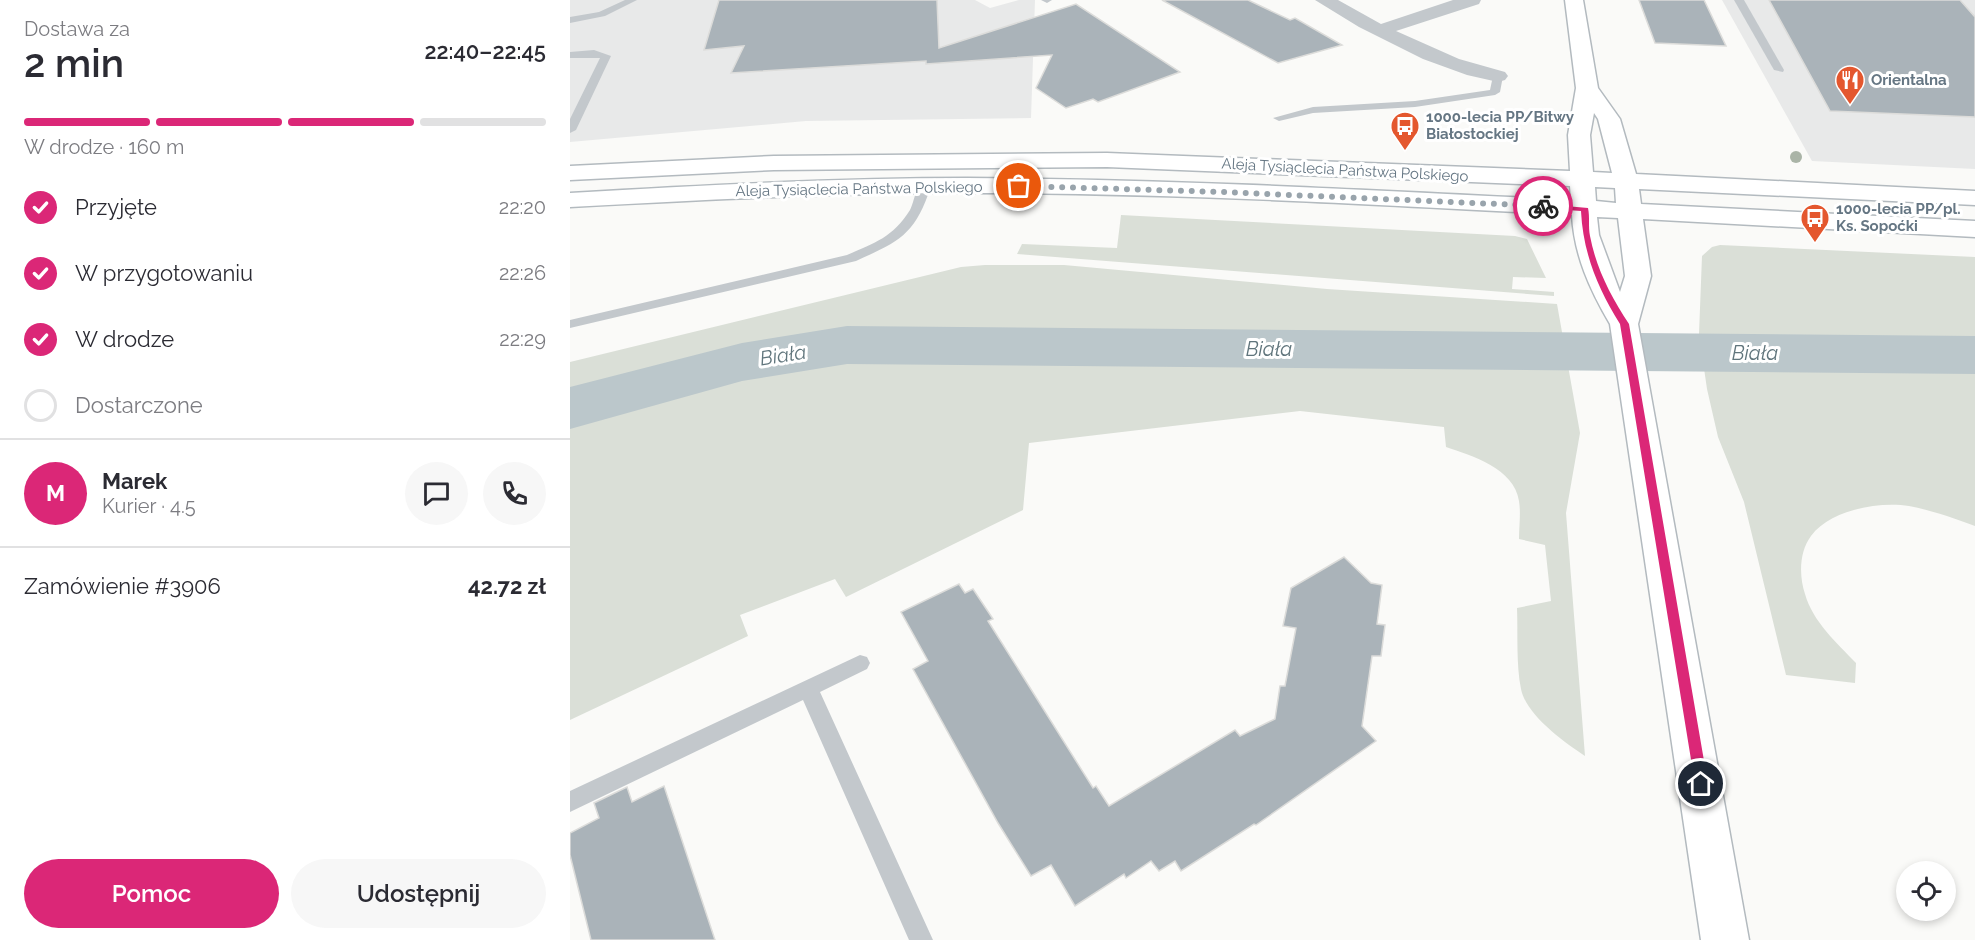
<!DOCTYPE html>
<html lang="pl">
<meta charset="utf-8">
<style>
body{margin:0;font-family:Raleway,sans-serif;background:#f7f7f7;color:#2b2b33;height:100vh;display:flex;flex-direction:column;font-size:22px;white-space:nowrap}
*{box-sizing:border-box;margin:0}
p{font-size:20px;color:#7c7c81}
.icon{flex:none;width:33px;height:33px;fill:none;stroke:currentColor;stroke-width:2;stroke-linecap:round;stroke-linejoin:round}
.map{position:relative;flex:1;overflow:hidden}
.sheet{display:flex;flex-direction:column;background:#fff;width:570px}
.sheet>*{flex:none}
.controls{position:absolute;left:1326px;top:861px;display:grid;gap:12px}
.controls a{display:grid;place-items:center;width:60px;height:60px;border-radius:50%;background:#fff;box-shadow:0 3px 9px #0003;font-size:30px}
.pin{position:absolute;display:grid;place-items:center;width:51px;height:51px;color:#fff;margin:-26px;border:3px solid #fff;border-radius:50%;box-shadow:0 2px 6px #0007}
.courier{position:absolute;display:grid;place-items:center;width:60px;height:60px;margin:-30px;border:4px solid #db2777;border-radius:50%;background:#fff;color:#222;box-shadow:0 2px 8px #0007}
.headline em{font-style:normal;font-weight:600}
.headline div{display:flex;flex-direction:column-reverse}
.headline{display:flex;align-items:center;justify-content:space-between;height:102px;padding:0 24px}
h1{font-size:39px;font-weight:600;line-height:45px}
.bar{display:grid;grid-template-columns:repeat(4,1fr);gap:9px 6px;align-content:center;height:72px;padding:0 24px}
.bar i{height:8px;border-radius:4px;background:#e1e1e2}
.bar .active{background:#db2777}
.bar p{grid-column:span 4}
.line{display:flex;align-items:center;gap:15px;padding:0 24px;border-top:2px solid #e1e1e2}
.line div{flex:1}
.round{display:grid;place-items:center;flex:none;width:63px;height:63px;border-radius:32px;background:#f7f7f7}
ol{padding:0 24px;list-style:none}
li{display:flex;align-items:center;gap:18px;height:66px}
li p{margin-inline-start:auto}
li .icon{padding:6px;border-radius:50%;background:#db2777;color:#fff;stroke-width:4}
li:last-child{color:#7c7c81}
li i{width:33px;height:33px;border:3px solid #e1e1e2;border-radius:50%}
.button{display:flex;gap:12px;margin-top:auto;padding:12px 24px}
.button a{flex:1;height:69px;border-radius:36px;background:#db2777;color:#fff;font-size:24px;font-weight:600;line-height:69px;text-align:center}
.button a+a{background:#f7f7f7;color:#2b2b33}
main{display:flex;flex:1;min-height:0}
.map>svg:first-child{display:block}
</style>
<main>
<section class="sheet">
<div class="headline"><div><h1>2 min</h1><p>Dostawa za</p></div><em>22:40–22:45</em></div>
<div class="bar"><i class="active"></i><i class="active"></i><i class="active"></i><i></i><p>W drodze · 160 m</p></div>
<ol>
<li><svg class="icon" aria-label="check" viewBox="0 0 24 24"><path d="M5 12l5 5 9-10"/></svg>Przyjęte<p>22:20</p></li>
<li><svg class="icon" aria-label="check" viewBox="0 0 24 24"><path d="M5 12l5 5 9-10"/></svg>W przygotowaniu<p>22:26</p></li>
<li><svg class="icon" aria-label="check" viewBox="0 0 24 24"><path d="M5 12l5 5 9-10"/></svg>W drodze<p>22:29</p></li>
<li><i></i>Dostarczone</li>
</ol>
<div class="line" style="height:108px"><b class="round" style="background:#db2777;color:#fff">M</b><div><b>Marek</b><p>Kurier · 4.5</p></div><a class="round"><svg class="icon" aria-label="chat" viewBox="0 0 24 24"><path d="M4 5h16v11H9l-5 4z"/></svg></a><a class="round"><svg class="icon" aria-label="phone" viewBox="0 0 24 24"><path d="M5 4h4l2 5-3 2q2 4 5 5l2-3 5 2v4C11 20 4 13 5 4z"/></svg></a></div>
<div class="line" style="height:78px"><div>Zamówienie #3906</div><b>42.72 zł</b></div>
<div class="button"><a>Pomoc</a><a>Udostępnij</a></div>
</section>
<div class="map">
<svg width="1405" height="940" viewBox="0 0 1405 940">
<rect width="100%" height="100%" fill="#fafaf8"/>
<g fill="#e8e9e9">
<path d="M0,0h405l15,8 29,-8h16l-4,118 -225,3 -236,21z"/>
<path d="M1152,0h253v169l-163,-8z"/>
</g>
<g fill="#dadfd7">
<path d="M551,215l394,21 12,3 19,39 -33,-1 -1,12 42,3v4l-537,-42 5,-10 95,4z"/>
<path d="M1150,245l255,12v269c-21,-8 -45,-16 -66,-20 -30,-5 -79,4 -98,30 -12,16 -12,40 -6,58 8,28 32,49 51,69l-1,20 -69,-8 -42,-173 -26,-65 -11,-48 -8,-55 3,-78 10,-9z"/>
<path d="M415,265h79l263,24 230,15 23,129 -14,80 19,243c-21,-14 -59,-41 -64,-67 -5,-25 -3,-55 -4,-81l34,-7 -6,-56 -26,-6c0,-12 2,-26 0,-38 -5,-33 -47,-45 -73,-54l-2,-20 -144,-16 -271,32 -6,67 -177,87 -11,-18 -95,36 8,21 -178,84v-358l391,-95z"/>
</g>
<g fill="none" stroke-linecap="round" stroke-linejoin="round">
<path fill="#bbc7cb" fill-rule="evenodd" d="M277,326l1128,10v38l-1128,-10 -105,17 -172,48v-42l172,-44z"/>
</g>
<g fill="#aab3b9" stroke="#dcdcda" stroke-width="1.5">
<path d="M149,0h218l2,48 137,-44 104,68 -82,30 -5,-3 -27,9 -30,-20 16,-33 -126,9v-3l-195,12 13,-27 -40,4z"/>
<path d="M592,0h86l42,20 5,-2 47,27 -64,18z"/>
<path d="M1069,0h65l22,46 -71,-3z"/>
<path d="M1199,0h191l15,17v100l-145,-6z"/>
<path d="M774,557l27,26 11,2 -5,39 8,1 -4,31h-9l-10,70 14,15 -120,84 -2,-1 -73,47 -6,-10 -16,10 -8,-10 -25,17 -2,-4 -49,32 -24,-41 -20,11 -33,-53 -85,-154 15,-8 -27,-49 58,-28 6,9 8,-4 20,30 -5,2 105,167 3,-2 13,20 126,-76 5,6 35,-17 5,-33h5l11,-58 -13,-2 8,-38z"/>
<path d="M94,786l51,154h-124l-21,-85v-22l29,-15 -5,-15 33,-16 5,15z"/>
</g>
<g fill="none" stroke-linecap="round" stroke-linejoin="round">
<g stroke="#b3babf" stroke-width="3">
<path id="secondary" d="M995,0h18l15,88 22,31 16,55 339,17v14l-336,-16 2,15 334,17v16l-332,-18 8,57 -13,48 111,616h-48l-91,-616c-20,-34 -36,-69 -38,-109 -201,-11 -403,-22 -604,-22 -133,0 -266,7 -398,14v-14c132,-8 265,-15 397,-15 202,1 403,12 604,22l-1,-14 -463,-19 -333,3 -204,10v-14l204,-10 333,-3 463,18 -2,-36 8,-47zM1024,113l4,6 14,54 -19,-1 -3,-37zM1025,187l20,1 1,15 -20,-2zM1027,217l21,1 7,58 -5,16 -21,-57z"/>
</g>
<g fill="#c3c8cc" fill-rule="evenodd">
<path d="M55,0h12l-32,16 -35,7v-6l29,-5z"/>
<path d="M471,0h11l-5,3z"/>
<path d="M1164,0h10l40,70 -1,2 -9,-2z"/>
<path d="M24,50l17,6 -35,74 -6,3v-14l30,-61h-30v-6z"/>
<path d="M928,73l5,3 -3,16 -5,3 -80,12 -102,6 -34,8 -6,-3 40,-11 102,-6 75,-11 3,-14z"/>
<path d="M355,182l6,4c-16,49 -31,55 -75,75l-286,67v-8l277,-65c29,-13 45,-17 63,-45 5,-9 5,-25 15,-28z"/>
<path d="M290,655l7,2 3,6 -3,6 -47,23 113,248h-24l-106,-240 -233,112v-21z"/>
</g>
<path fill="#c3c8cc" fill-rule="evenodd" d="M745,0h23l43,24 72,-24h28l-2,4 -83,27 63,28 46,13 3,4 -3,4 -7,2 -31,-7 -44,-16 -64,-32z"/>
<use href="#secondary" fill="#fff" fill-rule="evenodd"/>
</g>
<circle fill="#aab4a7" cx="1226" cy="157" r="6"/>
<path fill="#db2777" d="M973,204l45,4c2,9 0,19 2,28 6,32 21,61 39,88l79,460 -7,6 -6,-6 -75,-460c-22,-35 -37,-71 -39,-113l-41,-3z"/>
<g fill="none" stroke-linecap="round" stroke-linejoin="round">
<path stroke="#99a4ac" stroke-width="6" stroke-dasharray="0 10.8" d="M449,186l203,6 321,14"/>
</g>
<defs>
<g id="restaurant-pin" transform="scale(1.5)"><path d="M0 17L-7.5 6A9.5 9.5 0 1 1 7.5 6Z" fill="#e4572e" stroke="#fff"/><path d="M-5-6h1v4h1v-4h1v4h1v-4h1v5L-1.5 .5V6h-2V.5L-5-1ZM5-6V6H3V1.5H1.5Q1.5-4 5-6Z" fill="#fff"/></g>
<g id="bus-pin" transform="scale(1.5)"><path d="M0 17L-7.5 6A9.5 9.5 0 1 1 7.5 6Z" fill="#e4572e" stroke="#fff"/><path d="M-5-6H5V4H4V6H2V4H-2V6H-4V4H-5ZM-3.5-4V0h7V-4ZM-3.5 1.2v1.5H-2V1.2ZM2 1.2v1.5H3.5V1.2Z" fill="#fff"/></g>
</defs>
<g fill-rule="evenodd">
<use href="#restaurant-pin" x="1280" y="80"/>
<use href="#bus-pin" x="835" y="126"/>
<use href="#bus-pin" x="1245" y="218"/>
</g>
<g text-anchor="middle" stroke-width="6" stroke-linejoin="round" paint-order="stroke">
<g font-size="15" font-weight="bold" fill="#657683" stroke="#fff" text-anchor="start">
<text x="1301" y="85">Orientalna</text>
<text x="856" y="122">1000-lecia PP/Bitwy<tspan x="856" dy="17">Białostockiej</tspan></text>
<text x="1266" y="214">1000-lecia PP/pl.<tspan x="1266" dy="17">Ks. Sopoćki</tspan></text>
</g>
<g font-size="15" fill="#657683" stroke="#fff">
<text transform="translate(775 170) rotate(3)" y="5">Aleja Tysiąclecia Państwa Polskiego</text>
<text transform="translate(289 189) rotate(-1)" y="5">Aleja Tysiąclecia Państwa Polskiego</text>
</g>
<g font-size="20" font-style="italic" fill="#60757c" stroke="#fff">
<text x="699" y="356">Biała</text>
<text x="1185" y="360">Biała</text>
<text transform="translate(213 355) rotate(-9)" y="7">Biała</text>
</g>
</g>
</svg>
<div class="controls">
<a><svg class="icon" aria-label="locate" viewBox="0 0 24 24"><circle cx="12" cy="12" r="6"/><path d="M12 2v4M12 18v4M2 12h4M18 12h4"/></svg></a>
</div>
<div class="pin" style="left:449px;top:186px;background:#ea580c"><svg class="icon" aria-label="bag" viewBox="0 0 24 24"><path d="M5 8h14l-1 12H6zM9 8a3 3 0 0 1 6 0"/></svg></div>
<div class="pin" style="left:1131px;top:784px;background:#1f2937"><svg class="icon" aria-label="home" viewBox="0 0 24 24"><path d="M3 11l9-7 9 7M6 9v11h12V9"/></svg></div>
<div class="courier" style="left:973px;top:206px"><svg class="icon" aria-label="bike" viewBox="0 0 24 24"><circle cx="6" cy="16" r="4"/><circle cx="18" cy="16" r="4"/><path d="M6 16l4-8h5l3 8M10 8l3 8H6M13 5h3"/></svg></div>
</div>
</main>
